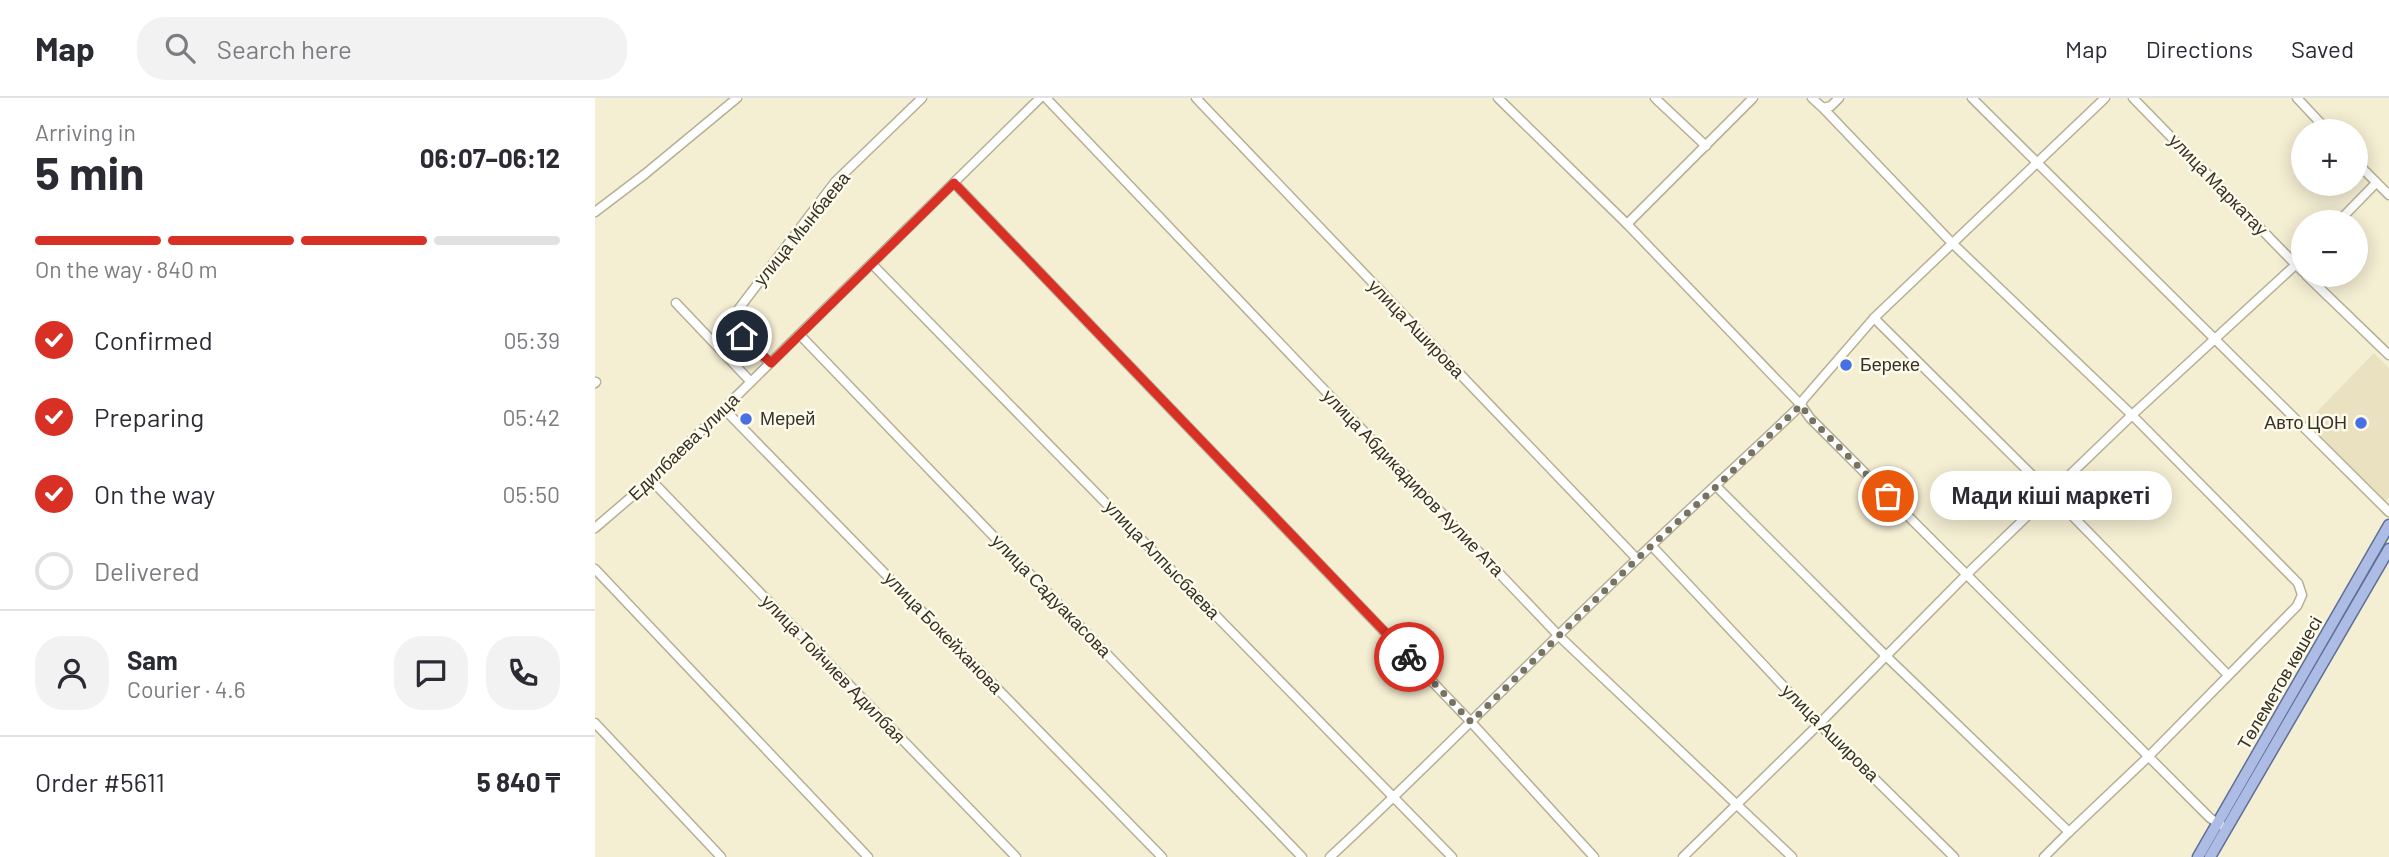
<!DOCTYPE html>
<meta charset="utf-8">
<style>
body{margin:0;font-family:Barlow,sans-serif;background:#f2f2f3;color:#2b2b33;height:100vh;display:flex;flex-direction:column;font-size:26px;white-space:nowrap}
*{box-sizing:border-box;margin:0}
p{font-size:23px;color:#7c7c81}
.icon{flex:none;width:38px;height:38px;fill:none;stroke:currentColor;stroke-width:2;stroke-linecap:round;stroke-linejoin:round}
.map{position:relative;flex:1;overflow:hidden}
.side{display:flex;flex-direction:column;background:#fff;width:595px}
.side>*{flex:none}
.fabs{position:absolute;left:1696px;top:21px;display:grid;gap:14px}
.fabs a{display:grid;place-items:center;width:77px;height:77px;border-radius:50%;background:#fff;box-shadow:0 4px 18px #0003;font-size:35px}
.pin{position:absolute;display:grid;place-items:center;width:60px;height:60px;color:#fff;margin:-30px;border:4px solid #fff;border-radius:50%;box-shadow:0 2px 7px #0007}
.courier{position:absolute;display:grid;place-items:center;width:70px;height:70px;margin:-35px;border:5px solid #d93025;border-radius:50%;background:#fff;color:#222;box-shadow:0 2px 9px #0007}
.bubble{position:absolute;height:49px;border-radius:24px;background:#fff;box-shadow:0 4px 18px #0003;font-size:23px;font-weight:700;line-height:49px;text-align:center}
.headline em{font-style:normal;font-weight:700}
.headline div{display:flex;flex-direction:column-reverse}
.headline{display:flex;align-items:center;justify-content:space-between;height:119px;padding:0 35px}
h1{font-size:46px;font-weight:700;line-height:52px}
.bar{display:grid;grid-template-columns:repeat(4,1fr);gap:10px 7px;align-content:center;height:84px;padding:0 35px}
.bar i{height:9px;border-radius:5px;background:#e1e1e2}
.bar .on{background:#d93025}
.bar p{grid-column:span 4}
.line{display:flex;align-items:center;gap:18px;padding:0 35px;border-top:2px solid #e1e1e2}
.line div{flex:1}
.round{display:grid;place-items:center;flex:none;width:74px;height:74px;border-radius:28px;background:#f2f2f3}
ol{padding:0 35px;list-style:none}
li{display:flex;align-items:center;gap:21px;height:77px}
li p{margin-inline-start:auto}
li .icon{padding:7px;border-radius:50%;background:#d93025;color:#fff;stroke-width:4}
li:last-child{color:#7c7c81}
li i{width:38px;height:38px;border:4px solid #e1e1e2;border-radius:50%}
header{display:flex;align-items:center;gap:42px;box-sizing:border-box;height:98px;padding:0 35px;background:#fff;border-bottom:2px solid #e1e1e2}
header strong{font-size:33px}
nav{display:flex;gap:38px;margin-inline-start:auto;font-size:24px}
.search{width:490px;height:63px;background:#f2f2f3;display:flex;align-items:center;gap:18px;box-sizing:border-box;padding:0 24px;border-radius:28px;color:#7c7c81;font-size:26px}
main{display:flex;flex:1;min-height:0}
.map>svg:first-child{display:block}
</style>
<header>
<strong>Map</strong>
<div class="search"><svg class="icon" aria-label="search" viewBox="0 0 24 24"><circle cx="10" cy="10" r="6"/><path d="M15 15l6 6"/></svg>Search here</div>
<nav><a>Map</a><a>Directions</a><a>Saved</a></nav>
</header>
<main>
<section class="side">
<div class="headline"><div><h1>5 min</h1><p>Arriving in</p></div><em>06:07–06:12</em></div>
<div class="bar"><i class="on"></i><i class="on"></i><i class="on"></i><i></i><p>On the way · 840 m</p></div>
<ol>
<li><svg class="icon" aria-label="check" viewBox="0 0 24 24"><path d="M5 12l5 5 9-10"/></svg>Confirmed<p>05:39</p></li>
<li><svg class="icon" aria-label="check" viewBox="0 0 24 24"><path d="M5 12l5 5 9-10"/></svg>Preparing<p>05:42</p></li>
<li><svg class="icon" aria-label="check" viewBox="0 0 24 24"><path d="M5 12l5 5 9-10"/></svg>On the way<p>05:50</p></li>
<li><i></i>Delivered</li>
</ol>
<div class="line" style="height:126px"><a class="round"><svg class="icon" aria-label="person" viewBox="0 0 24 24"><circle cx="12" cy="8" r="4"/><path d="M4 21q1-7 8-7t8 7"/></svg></a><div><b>Sam</b><p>Courier · 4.6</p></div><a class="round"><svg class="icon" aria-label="chat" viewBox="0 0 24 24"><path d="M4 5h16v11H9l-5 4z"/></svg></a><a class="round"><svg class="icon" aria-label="phone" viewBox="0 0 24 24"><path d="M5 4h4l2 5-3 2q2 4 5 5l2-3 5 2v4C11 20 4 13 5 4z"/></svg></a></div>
<div class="line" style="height:91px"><div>Order #5611</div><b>5 840 ₸</b></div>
</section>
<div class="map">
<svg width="1794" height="759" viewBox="0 0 1794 759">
<rect width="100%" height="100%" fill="#f4eed3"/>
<path fill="#eae1c1" d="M1779,255l15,15v129l-4,5 -78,-80z"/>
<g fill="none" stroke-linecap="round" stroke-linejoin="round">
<g stroke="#b5af96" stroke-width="11">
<g id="minor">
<path d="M451,0l513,538 233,221"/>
<path d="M601,0l441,461"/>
<path d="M1060,0l51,48"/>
<path d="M1217,0l11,10 8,-2 8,-8"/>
<path d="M1377,0l417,414"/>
<path d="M1510,0l-231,220 -71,82 -2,5 9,13 400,400 11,7"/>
<path d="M1538,0l170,174"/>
<path d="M1702,0l31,33"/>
<path d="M1760,63l34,34"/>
<path d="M359,85l517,539 123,135"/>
<path d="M0,114l50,-38 92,-76"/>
<path d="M1743,124l38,-39"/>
<path d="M1032,126l126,-126"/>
<path d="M277,166l580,593"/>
<path d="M1711,177l83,80"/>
<path d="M81,205l75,79"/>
<path d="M1279,220l176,175 178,182"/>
<path d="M205,237l502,522"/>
<path d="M175,265l-42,-40 107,-141 87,-84"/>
<path d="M0,285l1,-1"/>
<path d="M129,311l438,448"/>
<path d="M56,382l365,377"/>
<path d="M1122,389l170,170 182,175 79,-75 149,-151 5,-11 -4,-12 -166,-168 -180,-172 -129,-135"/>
<path d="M0,430l56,-48 389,-382"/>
<path d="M1057,448l167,178 135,133"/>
<path d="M0,471l273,288"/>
<path d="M0,625l126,134"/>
<path d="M735,759c104,-96 202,-198 305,-296 55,-53 111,-103 166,-156l-174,-181 -129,-126"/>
<path d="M1088,759l136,-133 147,-149 166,-160 171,-157"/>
<path d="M1449,759l25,-25"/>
</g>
</g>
<g stroke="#5e6f97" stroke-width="13">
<g id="major">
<path d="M1603,759l191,-332"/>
<path d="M1615,759l179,-308"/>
</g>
</g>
<use href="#minor" stroke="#fff" stroke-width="8"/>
<use href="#major" stroke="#acbce5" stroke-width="10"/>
</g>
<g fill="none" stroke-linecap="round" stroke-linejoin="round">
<path stroke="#777363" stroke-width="7" stroke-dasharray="0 12.6" d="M814,559l62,65 166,-163 80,-73 84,-81 9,13 78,78"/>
<path stroke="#d93025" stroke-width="9" d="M147,238l29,27 183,-180 455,474"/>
</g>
<g fill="#4771e3" stroke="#fffbeb" stroke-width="2.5">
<circle cx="1251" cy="267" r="7"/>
<circle cx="151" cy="321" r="7"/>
<circle cx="1766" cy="325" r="7"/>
</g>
<g text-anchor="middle" stroke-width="5" stroke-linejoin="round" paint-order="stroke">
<g font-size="18" fill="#343127" stroke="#fffbeb">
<text transform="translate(1623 87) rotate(46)" y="6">улица Маркатау</text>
<text transform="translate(207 131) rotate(-51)" y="6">улица Мынбаева</text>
<text transform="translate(821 231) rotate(46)" y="6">улица Аширова</text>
<text transform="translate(89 349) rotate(-44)" y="6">Едилбаева улица</text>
<text transform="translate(818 385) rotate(46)" y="6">улица Абдикадиров Аулие Ата</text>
<text transform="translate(567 462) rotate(46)" y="6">улица Алпысбаева</text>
<text transform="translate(456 498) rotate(46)" y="6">улица Садуакасова</text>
<text transform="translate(348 535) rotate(46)" y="6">улица Бокейханова</text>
<text transform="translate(238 571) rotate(46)" y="6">улица Тойчиев Адилбая</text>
<text transform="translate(1685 585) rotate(-60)" y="6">Төлеметов көшесі</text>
<text transform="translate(1235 635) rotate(45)" y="6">улица Аширова</text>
</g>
<g font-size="18" fill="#343127" stroke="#fffbeb" text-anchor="start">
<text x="1265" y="273">Береке</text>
<text x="165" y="327">Мерей</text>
<text x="1752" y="331" text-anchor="end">Авто ЦОН</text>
</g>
</g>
</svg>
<div class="fabs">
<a>+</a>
<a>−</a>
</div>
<div class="pin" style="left:1293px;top:398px;background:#ea580c"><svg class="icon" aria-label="bag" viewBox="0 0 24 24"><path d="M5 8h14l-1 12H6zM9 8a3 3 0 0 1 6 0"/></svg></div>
<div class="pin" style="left:147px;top:238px;background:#1f2937"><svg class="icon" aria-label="home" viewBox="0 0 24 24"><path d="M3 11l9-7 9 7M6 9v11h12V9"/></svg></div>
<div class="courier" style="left:814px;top:559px"><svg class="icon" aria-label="bike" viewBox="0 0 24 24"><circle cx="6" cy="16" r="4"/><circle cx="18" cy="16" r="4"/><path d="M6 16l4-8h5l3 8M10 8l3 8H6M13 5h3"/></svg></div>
<div class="bubble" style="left:1335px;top:373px;width:242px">Мади кіші маркеті</div>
</div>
</main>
